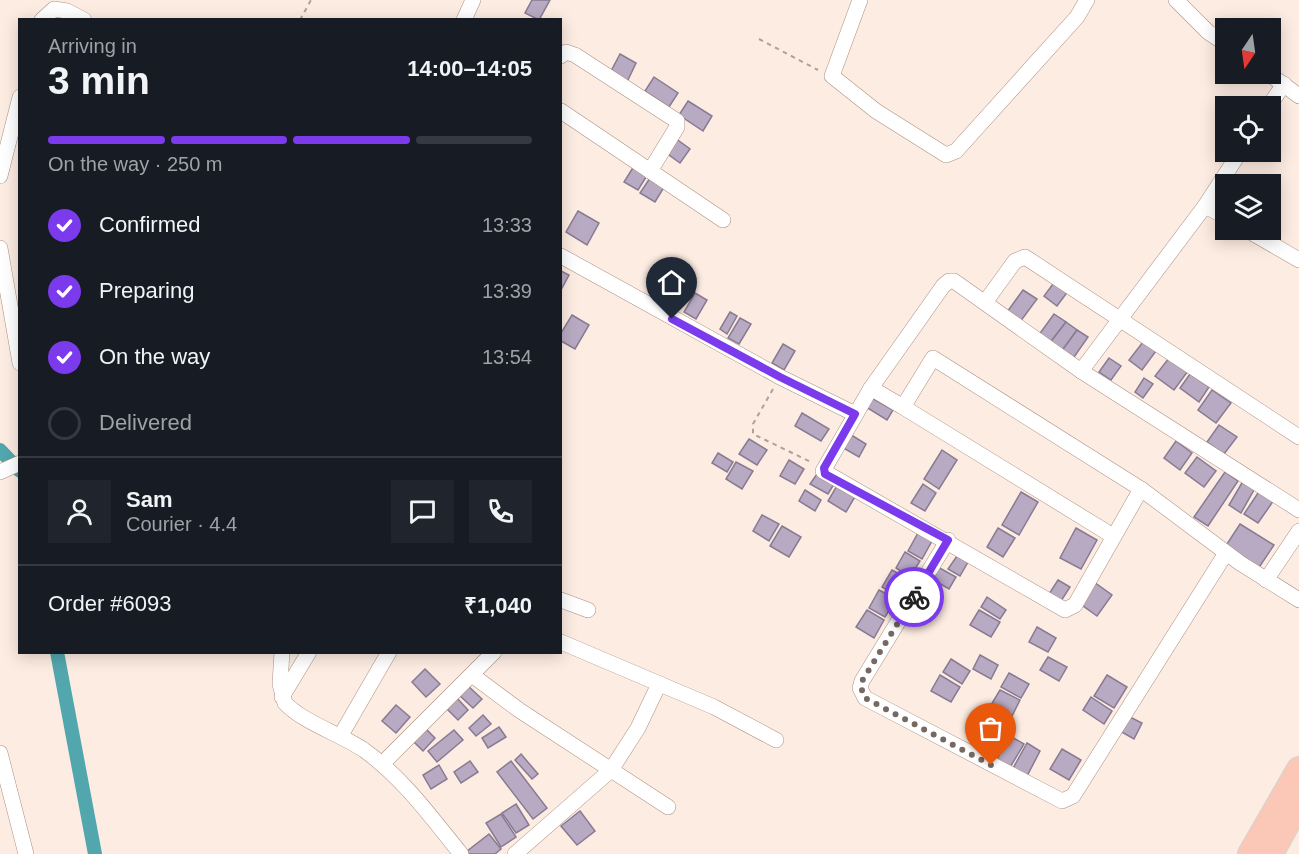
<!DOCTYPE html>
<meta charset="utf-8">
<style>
body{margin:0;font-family:Helvetica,sans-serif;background:#20242c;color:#f1f3f6;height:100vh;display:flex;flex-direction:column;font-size:22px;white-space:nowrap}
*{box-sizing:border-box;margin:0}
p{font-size:20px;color:#9ea1a6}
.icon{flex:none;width:33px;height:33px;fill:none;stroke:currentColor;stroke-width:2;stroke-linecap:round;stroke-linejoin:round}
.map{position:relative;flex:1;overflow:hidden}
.drawer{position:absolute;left:18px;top:18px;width:544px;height:636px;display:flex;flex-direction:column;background:#171b24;border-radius:0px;box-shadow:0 3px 15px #0003}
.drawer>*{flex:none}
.needle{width:39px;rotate:193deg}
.fabs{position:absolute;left:1215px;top:18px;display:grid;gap:12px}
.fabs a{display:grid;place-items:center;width:66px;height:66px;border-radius:0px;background:#171b24;box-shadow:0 3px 15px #0003;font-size:30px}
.pin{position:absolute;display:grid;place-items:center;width:51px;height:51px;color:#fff;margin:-62px -26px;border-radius:50% 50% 50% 0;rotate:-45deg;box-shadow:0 0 6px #0007}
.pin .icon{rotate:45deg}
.courier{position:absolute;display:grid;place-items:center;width:60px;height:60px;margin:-30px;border:4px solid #7c3aed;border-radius:50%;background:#fff;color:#222;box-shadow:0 2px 8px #0007}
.summary em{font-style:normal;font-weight:600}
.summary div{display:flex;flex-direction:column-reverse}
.summary{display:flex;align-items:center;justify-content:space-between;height:102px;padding:0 30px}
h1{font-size:39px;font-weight:600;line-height:45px}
.bar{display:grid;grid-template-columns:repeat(4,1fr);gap:9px 6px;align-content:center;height:72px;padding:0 30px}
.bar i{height:8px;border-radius:4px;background:#363941}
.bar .current{background:#7c3aed}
.bar p{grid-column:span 4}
.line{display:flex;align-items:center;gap:15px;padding:0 30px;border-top:2px solid #363941}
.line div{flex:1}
.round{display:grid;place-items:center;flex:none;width:63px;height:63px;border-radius:0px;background:#20242c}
ol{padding:0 30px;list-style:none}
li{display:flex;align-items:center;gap:18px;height:66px}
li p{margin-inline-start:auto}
li .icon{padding:6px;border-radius:50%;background:#7c3aed;color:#fff;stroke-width:4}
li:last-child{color:#9ea1a6}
li i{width:33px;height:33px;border:3px solid #363941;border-radius:50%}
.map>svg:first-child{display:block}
</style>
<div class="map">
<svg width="1299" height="854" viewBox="0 0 1299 854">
<rect width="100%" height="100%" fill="#fdece2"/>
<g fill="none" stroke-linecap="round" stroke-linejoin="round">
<g stroke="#52a6ad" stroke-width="14">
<path d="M0,450l20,21"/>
<path d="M57,652l38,202"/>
</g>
</g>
<g fill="#b9aac3" stroke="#887a92" stroke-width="1.5">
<path d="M532,0h18l-11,20 -14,-7z"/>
<path d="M620,54l16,9 -9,19 -17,-9z"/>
<path d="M654,77l24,16 -9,14 -24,-16z"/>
<path d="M688,101l24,15 -9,15 -24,-16z"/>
<path d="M675,138l15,11 -10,14 -15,-11z"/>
<path d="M634,166l14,8 -10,16 -14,-8z"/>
<path d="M652,175l14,9 -11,18 -15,-9z"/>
<path d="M578,211l21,12 -12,22 -21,-13z"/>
<path d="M561,271l8,4 -8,15z"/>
<path d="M1056,280l13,10 -12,16 -13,-10z"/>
<path d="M1023,290l14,9 -17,23 -13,-10z"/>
<path d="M695,293l12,7 -11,19 -12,-7z"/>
<path d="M730,312l7,4 -10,18 -7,-5z"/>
<path d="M1054,314l12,8 -17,22 -11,-8z"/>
<path d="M572,315l17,10 -14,24 -14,-8v-8z"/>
<path d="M740,318l11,6 -12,20 -11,-6z"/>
<path d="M1066,322l11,8 -16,22 -12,-8z"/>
<path d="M1077,330l11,7 -16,23 -11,-8z"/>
<path d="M1143,342l13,9 -14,19 -13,-10z"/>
<path d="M783,344l12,7 -11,19 -12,-7z"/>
<path d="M1109,358l12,8 -10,14 -12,-8z"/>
<path d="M1169,358l19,13 -14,19 -19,-14z"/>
<path d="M1190,374l19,13 -10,15 -19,-14z"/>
<path d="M1144,378l9,6 -10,14 -8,-6z"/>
<path d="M1212,390l19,13 -15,20 -18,-13z"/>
<path d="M872,398l21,12 -6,10 -21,-13z"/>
<path d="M802,413l27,16 -8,12 -26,-15z"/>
<path d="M1219,425l18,12 -13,17 -17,-12z"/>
<path d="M848,433l18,11 -7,13 -19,-11z"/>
<path d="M749,439l18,11 -10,15 -18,-11z"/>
<path d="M1176,441l16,12 -12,17 -16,-12z"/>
<path d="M942,450l15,10 -18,29 -15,-10z"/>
<path d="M718,453l15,9 -6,10 -15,-9z"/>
<path d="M1197,457l19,14 -12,16 -19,-14z"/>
<path d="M789,460l15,9 -9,15 -15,-8z"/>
<path d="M736,462l17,9 -11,18 -16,-10z"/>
<path d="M1225,472l13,9 -30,45 -14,-9z"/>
<path d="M817,474l17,10 -6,10 -18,-10z"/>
<path d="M1243,481l12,7 -14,25 -12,-8z"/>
<path d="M838,484l18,11 -10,17 -18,-11z"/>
<path d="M923,484l13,9 -11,18 -14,-8z"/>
<path d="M805,490l16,10 -6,11 -16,-10z"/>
<path d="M1260,490l14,10 -16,23 -14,-9z"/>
<path d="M1021,492l17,10 -19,33 -17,-10z"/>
<path d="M762,515l17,9 -10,17 -16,-10z"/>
<path d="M1240,524l34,21 -16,24 -33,-22z"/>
<path d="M782,526l19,11 -12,20 -19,-11z"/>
<path d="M998,528l17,10 -12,19 -16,-10z"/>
<path d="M1076,528l21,12 -16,29 -21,-11z"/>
<path d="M918,533l14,8 -10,18 -14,-8z"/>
<path d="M905,552l15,9 -10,16 -14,-9z"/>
<path d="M957,556l11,6 -8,14 -12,-7z"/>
<path d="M936,566l20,11 -7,12 -19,-11z"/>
<path d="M892,570l16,9 -11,17 -15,-9z"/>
<path d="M1058,580l12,7 -9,14 -12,-7z"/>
<path d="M1094,582l18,13 -15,21 -18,-13z"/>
<path d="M879,590l17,9 -11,18 -16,-9z"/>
<path d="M987,597l19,13 -6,9 -19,-12z"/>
<path d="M867,610l17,10 -10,18 -18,-11z"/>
<path d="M979,610l21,12 -9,15 -21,-12z"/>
<path d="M1037,627l19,11 -8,14 -19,-10z"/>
<path d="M980,655l18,10 -7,14 -18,-10z"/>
<path d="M1048,657l19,10 -8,14 -19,-11z"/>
<path d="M951,659l19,12 -8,13 -19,-12z"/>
<path d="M425,669l15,15 -14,13 -14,-15z"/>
<path d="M1009,673l20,11 -8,14 -20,-11z"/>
<path d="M940,675l20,12 -9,15 -20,-11z"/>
<path d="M1107,675l20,12 -13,21 -20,-12z"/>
<path d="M467,685l15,14 -9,9 -15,-14z"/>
<path d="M1000,690l20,10 -8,16 -21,-11z"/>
<path d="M456,697l12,13 -10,10 -13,-13z"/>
<path d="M1091,697l21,14 -8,13 -21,-14z"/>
<path d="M396,705l14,12 -14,16 -14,-12z"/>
<path d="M483,715l8,9 -15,12 -7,-8z"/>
<path d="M1126,715l16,8 -8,16 -16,-9z"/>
<path d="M424,727l11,11 -12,13 -12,-12z"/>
<path d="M499,727l7,10 -18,11 -6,-10z"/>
<path d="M454,730l9,10 -26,22 -9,-11z"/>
<path d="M1010,736l14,8 -15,25 -13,-8z"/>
<path d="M1027,743l13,8 -14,27 -14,-8z"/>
<path d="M1062,749l19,11 -12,20 -19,-11z"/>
<path d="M521,754l17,20 -6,5 -17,-19z"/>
<path d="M470,761l8,11 -17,11 -7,-11z"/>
<path d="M511,761l36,47 -14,11 -36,-47z"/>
<path d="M439,765l8,14 -16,10 -8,-14z"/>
<path d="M516,804l13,21 -13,8 -14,-20z"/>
<path d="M580,811l15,20 -18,14 -16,-19z"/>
<path d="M501,814l15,23 -15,10 -15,-24z"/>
<path d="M489,834l12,15 -6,5h-28l-1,-2z"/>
</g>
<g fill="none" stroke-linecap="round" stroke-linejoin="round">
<g stroke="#ab9181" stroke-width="16">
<g id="minor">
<path d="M860,0l-28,76 44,35 70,44 10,-4 121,-134 10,-17"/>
<path d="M1176,0l32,32 18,12"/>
<path d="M42,20l12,-11 13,2 17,9"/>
<path d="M464,20l9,-20"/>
<path d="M561,56l5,-4 9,3 102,66v6l-27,44"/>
<path d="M1269,74l30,22"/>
<path d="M1269,106l15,-22"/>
<path d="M561,111l162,109"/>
<path d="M0,176l20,-79"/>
<path d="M1205,206l21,11"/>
<path d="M1247,230l52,30"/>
<path d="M0,248l20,115"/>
<path d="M561,256l219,121 75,37"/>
<path d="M986,301l29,-40 10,-4 274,180"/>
<path d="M1081,371l124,-165 35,-54"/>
<path d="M871,388l32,19 30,-49 208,131"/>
<path d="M903,407l210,129"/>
<path d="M0,472l20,-9"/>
<path d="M1299,510l-218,-139 -127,-90h-5l-6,5 -72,102 -48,83 242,139 10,-5 66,-116 99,74 59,37"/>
<path d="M948,540l-86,141 -2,7 5,10 197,103 11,-5 153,-243"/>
<path d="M1266,580l33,-49"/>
<path d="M561,600l27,10"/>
<path d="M561,642l153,65 62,33"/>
<path d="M282,652l-2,32 5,19c16,18 57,32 79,47 39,28 67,67 97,104"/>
<path d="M472,675l47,35 149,97"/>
<path d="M282,697l27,-45"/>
<path d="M341,735l48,-83"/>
<path d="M0,753l26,101"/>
<path d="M382,764l112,-112"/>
<path d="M515,854l96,-84 27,-42 21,-44"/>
</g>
</g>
<g stroke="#d5d3d2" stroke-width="26">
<g id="trunk">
<path d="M1250,854l49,-85"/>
<path d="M1271,854l25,-46"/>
</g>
</g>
<g stroke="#afa198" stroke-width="2" stroke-dasharray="4.5 4.5" stroke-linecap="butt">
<path d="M300,20l11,-20"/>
<path d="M759,39l59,31"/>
<path d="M773,389l-20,35v10l60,29"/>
</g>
<use href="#minor" stroke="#fff" stroke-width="15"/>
<use href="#trunk" stroke="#fbc7b7" stroke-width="24"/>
</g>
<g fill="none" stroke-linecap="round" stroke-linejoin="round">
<path stroke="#766962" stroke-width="6" stroke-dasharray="0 10.8" d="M914,597l-52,84v12l3,5 126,67"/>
<path stroke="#7c3aed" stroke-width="8" d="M672,319l108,58 75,37 -31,54 1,6 123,66 -34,57"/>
</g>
</svg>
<div class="fabs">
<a><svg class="needle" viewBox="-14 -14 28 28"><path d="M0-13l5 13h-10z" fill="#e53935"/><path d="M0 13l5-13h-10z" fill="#9ea1a6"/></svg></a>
<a><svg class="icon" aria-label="locate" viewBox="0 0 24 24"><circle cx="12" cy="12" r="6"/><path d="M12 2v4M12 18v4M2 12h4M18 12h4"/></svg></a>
<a><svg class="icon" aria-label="layers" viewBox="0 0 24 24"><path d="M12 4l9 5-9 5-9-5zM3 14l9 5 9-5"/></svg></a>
</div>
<div class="pin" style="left:991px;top:765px;background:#ea580c"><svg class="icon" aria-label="bag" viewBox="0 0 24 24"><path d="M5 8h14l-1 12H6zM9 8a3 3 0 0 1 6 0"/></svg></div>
<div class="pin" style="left:672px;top:319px;background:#1f2937"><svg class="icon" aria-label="home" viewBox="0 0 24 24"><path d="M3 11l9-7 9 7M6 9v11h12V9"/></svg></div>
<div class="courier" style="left:914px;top:597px"><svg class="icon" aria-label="bike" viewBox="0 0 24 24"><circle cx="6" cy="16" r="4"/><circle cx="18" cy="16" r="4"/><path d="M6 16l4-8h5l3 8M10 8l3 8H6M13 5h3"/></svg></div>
<section class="drawer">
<div class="summary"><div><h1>3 min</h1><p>Arriving in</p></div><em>14:00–14:05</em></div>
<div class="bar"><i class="current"></i><i class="current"></i><i class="current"></i><i></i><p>On the way · 250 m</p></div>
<ol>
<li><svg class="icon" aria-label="check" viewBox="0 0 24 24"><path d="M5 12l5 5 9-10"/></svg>Confirmed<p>13:33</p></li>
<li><svg class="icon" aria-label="check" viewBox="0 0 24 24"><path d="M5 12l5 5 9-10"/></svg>Preparing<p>13:39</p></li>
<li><svg class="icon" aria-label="check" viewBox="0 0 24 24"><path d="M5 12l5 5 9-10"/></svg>On the way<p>13:54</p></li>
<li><i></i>Delivered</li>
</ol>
<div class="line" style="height:108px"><a class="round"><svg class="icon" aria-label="person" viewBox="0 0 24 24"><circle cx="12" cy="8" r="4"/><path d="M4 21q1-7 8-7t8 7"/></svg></a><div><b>Sam</b><p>Courier · 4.4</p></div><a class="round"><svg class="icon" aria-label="chat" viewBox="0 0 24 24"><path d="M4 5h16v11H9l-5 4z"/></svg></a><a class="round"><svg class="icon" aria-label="phone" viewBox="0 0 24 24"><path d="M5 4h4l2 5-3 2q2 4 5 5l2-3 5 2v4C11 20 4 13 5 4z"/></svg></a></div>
<div class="line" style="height:78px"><div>Order #6093</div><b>₹1,040</b></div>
</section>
</div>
